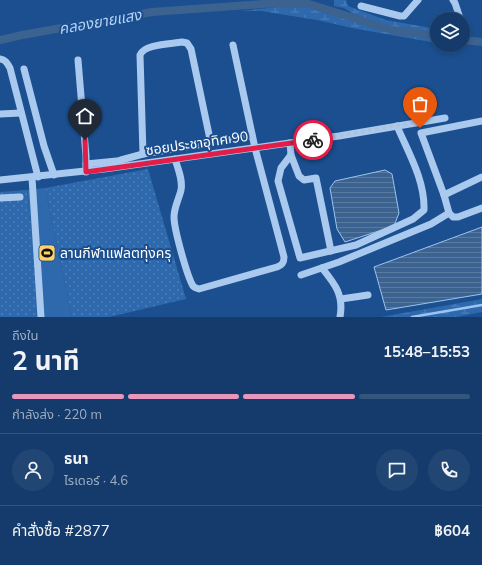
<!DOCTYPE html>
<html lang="th">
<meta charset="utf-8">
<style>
body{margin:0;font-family:Mulish,"Noto Sans Thai",sans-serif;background:#214673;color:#f1f3f6;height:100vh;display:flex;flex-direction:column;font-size:15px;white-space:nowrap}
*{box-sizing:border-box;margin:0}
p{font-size:13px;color:#9dadc1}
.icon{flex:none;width:22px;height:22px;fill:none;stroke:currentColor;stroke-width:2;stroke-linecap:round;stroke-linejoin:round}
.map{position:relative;height:317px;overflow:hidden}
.side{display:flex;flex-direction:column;background:#143b6b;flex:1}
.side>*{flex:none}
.controls{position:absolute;left:430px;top:12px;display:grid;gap:8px}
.controls a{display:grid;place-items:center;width:40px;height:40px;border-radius:50%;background:#143b6b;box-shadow:0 2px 6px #0003,0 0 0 1px #33557e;font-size:20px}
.pin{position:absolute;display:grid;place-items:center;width:34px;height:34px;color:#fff;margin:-41px -17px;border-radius:50% 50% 50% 0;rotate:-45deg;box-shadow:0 0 4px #0007}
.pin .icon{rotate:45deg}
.courier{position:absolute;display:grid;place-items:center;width:40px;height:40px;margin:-20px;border:3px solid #e11d48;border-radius:50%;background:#fff;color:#222;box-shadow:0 1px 5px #0007}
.summary em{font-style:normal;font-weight:700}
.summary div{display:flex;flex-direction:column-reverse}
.summary{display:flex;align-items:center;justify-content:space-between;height:68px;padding:0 12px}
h1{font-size:26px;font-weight:700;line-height:30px}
.bar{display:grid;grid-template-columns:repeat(4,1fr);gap:6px 4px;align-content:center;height:48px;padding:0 12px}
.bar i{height:5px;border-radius:3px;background:#33557e}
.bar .active{background:#e797bd}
.bar p{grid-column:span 4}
.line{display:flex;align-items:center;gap:10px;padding:0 12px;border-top:1px solid #33557e}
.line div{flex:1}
.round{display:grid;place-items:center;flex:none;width:42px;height:42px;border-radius:21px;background:#214673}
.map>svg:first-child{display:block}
</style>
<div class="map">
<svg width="482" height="317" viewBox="0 0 482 317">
<defs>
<pattern id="green-dots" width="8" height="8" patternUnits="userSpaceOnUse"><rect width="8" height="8" fill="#2e69ad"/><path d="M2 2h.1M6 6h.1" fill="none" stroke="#4d80b9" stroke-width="1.8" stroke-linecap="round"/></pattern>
<pattern id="wetland-marsh" width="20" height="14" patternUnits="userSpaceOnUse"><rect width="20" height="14" fill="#2e69ad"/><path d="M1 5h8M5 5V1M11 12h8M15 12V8" fill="none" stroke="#4d80b9"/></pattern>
<pattern id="water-rules" width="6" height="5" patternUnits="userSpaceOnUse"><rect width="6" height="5" fill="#3c6290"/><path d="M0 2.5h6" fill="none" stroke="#597aa1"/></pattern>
</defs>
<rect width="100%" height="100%" fill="#1b4f8f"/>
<g fill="url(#green-dots)">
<path d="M148,169l38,130 -77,18h-37l-27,-129z"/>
<path d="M27,190l15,127h-42v-125z"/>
</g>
<g fill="url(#wetland-marsh)">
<path d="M334,0h12l2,6 38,14 51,9v6l-52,-8 -28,-11 -13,-8 -10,-2z"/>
<path d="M294,5l15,3 87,25 41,7v3l-85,-15 -35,-8 -56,-9h-20l-60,7z"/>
<path d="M482,299v13l-25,5h-76z"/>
</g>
<path fill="#2e69ad" d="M45,188l27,129h-30l-15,-127z"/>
<g fill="url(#water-rules)" stroke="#9cc4f0">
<path d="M385,170l7,4 7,39 -5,13 -49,16 -8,-13 -7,-41 5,-7z"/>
<path d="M482,227v67l-96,16 -12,-43z"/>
</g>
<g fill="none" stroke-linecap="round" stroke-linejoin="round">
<path stroke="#9cc4f0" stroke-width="2.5" d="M412,317l70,-12"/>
<g stroke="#3c6290" stroke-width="8">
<path d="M0,40l22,-5 130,-23 125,-9 32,1 83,26 45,6"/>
<path d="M463,40l19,2"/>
</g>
<g stroke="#a9c9ee" stroke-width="7">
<path d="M453,0l2,3 5,15"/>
<path d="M361,6l39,10h4l14,-16"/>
<path d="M0,59c6,1 7,4 10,9l28,109"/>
<path d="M78,60l8,96v16"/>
<path d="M24,69l20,77 10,29"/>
<path d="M0,114l21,-1"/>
<path d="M482,121l-61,12 23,62 5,18 4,4h5l24,-9"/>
<path d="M290,143l1,12 -10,13 -3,13 22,77 56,-13 57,-26 11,-9c1,-30 -16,-58 -27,-84"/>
<path d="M143,154l109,-18"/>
<path d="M291,155l8,21 5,4 12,-2 15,73"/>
<path d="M175,159c3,10 8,21 6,31 -2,9 -7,17 -7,27 0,12 13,59 19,69 2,2 3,2 6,3l78,-22c5,-2 7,-4 7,-10l-29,-109 -22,-103"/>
<path d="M86,164l31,-3"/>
<path d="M107,167l14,-7 22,-6 -3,-99c4,-11 31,-11 42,-13l5,1 4,6 20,95"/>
<path d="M32,178l9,139"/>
<path d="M0,180l104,-11 235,-33 106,-18"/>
<path d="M444,195l38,-18"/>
<path d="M0,198l20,-1"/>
<path d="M322,268c13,16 22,27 18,49"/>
<path d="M301,275l38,-13 92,-38 18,-11"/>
<path d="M341,299l27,-4"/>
</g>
</g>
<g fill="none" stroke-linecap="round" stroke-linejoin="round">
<path stroke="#afc1d8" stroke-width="4" stroke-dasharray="0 7.2" d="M313,140l105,-18 2,6"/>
<path stroke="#e11d48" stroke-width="5" d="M85,140l1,32 227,-32"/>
</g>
<defs>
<g id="stadium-square" transform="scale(0.9)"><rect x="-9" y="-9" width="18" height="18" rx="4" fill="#ffd166" stroke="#1b4f8f"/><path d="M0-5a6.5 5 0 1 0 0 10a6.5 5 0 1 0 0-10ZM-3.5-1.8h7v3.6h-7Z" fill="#111"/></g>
</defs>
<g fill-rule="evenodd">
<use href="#stadium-square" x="47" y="253"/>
</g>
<g text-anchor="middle" stroke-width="4" stroke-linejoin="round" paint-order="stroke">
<g font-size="14" fill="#fff" stroke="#1b4f8f">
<text transform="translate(197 143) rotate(-8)" y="5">ซอยประชาอุทิศ 90</text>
</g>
<g font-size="14" fill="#fff" stroke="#1b4f8f" text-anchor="start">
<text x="60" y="258">ลานกีฬาแฟลตทุ่งครุ</text>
</g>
<g font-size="15" font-style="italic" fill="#b5d3f5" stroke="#1b4f8f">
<text transform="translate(100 22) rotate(-10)" y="5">คลองยายแสง</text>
</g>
</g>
</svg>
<div class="controls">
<a><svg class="icon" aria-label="layers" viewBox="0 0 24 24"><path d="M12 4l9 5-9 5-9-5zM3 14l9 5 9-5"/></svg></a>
</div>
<div class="pin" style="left:420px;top:128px;background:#ea580c"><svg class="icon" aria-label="bag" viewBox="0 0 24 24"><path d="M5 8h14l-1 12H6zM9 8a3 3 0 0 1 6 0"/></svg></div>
<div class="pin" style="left:85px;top:140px;background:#1f2937"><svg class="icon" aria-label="home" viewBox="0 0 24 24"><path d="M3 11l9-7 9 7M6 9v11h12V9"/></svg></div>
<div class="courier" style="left:313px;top:140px"><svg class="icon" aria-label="bike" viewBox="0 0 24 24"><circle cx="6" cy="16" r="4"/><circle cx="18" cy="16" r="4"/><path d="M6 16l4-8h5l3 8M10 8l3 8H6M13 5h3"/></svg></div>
</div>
<section class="side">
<div class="summary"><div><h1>2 นาที</h1><p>ถึงใน</p></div><em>15:48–15:53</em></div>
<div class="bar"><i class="active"></i><i class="active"></i><i class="active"></i><i></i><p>กำลังส่ง · 220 m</p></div>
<div class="line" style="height:72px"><a class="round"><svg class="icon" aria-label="person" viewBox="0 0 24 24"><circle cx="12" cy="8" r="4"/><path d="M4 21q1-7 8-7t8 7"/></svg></a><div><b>ธนา</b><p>ไรเดอร์ · 4.6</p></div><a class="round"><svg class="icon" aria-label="chat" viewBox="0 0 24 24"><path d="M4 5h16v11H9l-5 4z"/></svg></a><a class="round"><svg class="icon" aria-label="phone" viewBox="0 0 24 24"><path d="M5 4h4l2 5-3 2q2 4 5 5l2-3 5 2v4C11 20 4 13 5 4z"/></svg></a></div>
<div class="line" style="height:52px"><div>คำสั่งซื้อ #2877</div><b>฿604</b></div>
</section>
